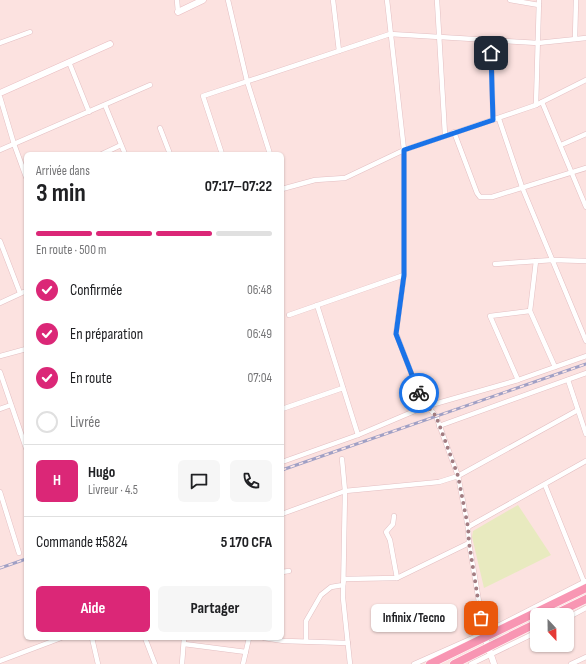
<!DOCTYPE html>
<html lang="fr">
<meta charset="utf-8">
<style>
body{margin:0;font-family:"Sofia Sans Condensed",sans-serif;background:#f6f6f6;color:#202124;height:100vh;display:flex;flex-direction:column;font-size:15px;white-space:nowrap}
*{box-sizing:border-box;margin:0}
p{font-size:13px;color:#757577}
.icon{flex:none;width:22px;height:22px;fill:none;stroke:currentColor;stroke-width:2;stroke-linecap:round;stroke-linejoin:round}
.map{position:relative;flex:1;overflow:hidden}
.drawer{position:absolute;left:24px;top:152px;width:260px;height:488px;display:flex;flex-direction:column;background:#fff;border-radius:6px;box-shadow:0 1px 3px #0004}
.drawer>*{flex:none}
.needle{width:26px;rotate:158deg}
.controls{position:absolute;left:530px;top:608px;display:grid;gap:8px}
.controls a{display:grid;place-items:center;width:44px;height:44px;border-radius:6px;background:#fff;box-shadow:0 1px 3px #0004;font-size:20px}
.pin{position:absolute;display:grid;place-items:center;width:34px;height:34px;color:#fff;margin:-17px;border-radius:8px;box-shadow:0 2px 6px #0006}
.courier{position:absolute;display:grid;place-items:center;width:40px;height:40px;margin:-20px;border:3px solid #1a73e8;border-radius:50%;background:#fff;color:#222;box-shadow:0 1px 5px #0007}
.bubble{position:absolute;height:28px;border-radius:6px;background:#fff;box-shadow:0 1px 3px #0004;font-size:13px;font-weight:700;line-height:28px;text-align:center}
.overview em{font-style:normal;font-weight:700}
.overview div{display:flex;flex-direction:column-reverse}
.overview{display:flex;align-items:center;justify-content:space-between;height:68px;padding:0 12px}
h1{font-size:26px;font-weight:700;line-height:30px}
.bar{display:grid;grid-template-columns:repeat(4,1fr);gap:6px 4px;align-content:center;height:48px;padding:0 12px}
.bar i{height:5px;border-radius:3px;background:#e0e0e0}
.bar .current{background:#db2777}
.bar p{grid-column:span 4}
.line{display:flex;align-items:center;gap:10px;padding:0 12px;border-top:1px solid #e0e0e0}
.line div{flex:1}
.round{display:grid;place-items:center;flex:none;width:42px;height:42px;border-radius:6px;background:#f6f6f6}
ol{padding:0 12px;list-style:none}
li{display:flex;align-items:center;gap:12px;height:44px}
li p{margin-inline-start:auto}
li .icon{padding:4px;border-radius:50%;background:#db2777;color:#fff;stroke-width:4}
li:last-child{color:#757577}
li i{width:22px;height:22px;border:2px solid #e0e0e0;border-radius:50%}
.button{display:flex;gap:8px;margin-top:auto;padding:8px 12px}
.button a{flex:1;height:46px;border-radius:6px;background:#db2777;color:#fff;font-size:16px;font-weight:700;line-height:46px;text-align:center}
.button a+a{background:#f6f6f6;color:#202124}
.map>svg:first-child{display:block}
</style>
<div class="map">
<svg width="586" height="664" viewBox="0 0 586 664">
<rect width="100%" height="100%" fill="#fce2e0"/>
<path fill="#e8eabf" d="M518,505l33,50 -67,33 -12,-51 1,-6z"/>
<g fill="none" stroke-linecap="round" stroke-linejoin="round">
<g stroke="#e3bfc2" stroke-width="5.5">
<g id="street">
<path d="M177,0l1,12"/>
<path d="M228,0l19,81 23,73"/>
<path d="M333,0l6,51"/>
<path d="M387,0l17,150v125l-8,58 28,74"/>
<path d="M437,0l8,135"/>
<path d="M510,0l29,5"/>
<path d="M575,39l1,-39"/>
<path d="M491,40l2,80"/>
<path d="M0,43l30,-11"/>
<path d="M69,62l20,50"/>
<path d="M0,97l14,47 12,33"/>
<path d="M542,102l44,105"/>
<path d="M105,105l20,49"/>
<path d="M536,105l3,-105"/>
<path d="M499,119l23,68 64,154"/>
<path d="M160,128l10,26"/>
<path d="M454,132l23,61 3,4h12l94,-29"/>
<path d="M561,145l25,-11"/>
<path d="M0,150l150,-65"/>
<path d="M102,154l19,-9"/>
<path d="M222,154l-19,-58 187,-62 148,9 48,-5"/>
<path d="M282,189l33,-9 30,-2 59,-28 132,-45 50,-25"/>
<path d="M0,241l20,52"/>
<path d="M536,261l-6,50 25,56"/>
<path d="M495,264l58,-4 33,1"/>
<path d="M0,303l26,-12"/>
<path d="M317,305l41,130"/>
<path d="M289,315l115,-40"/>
<path d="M0,356l26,-7"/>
<path d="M0,372l26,76"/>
<path d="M518,380l-28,-64 40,-5"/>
<path d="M568,380l18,54"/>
<path d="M428,407l8,9 22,60 10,51 1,16 16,94"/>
<path d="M0,409l11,-4"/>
<path d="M282,409l61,-21"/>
<path d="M439,426l147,-53"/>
<path d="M342,459l3,32 -2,107 7,66"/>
<path d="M282,462l76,-27 66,-28 94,-27 68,-24"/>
<path d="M545,485l39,97"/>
<path d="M0,492l19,61"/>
<path d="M282,514l63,-23 94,-9 19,-6 120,-66"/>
<path d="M394,516l-1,8 -7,8 4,8 7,38"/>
<path d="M468,527l118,-66"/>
<path d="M282,572l7,-1"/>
<path d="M567,618l19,-10"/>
<path d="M92,638l6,26"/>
<path d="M145,638l10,26"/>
<path d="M264,638l20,3 64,2"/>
<path d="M306,641v-20l15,-26 10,-8 12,-2 1,-6 53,-1 72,-35"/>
<path d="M184,644l62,8"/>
<path d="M0,661l61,-23"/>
<path d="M182,664l2,-26"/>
<path d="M243,664l6,-26"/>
<path d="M414,664l70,-31 102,-52"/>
<path d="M471,664l66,-32"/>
<path d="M571,664l15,-7"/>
</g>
</g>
<g stroke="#e8bcc0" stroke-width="7">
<g id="secondary">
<path d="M178,12l25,-12"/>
<path d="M0,93l110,-49"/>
<path d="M485,637l9,27"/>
</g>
</g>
<g stroke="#fff" stroke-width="9">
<g id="highway">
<path d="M553,615l33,-16"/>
<path d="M430,664l156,-76"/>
<path d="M454,664l83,-41"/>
</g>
</g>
<use href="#street" stroke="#fff" stroke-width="4.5"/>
<use href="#secondary" stroke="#fff" stroke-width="6"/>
<use href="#highway" stroke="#f896b3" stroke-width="8"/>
<g stroke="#a0a0c5" stroke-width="3">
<g id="rail">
<path d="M282,470l304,-106"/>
<path d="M0,568l26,-9"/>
</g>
</g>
<use href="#rail" stroke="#ffe8e7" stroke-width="1.5" stroke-dasharray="4.5" stroke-linecap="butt"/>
</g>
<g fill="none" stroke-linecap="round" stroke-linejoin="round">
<path stroke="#a37d82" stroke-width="4" stroke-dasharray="0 7.2" d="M419,393l5,14h4l8,9 22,60 10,51 1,16 12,75"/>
<path stroke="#1a73e8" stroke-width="5" d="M419,393l-23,-59 8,-59v-125l89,-30 -2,-67"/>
</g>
</svg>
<div class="controls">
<a><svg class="needle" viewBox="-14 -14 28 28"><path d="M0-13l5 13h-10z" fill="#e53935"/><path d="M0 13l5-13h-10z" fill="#757577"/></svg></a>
</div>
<div class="pin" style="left:481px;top:618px;background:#ea580c"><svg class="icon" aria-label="bag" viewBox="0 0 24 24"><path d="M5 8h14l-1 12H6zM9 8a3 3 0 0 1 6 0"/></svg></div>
<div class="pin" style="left:491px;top:53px;background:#1f2937"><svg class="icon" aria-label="home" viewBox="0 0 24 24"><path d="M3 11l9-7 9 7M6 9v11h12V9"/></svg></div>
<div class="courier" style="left:419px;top:393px"><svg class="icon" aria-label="bike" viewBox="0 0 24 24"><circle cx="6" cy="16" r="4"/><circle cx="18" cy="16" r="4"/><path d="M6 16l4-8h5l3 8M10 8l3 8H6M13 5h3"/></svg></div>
<div class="bubble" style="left:371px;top:604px;width:86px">Infinix /Tecno</div>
<section class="drawer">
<div class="overview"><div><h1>3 min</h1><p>Arrivée dans</p></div><em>07:17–07:22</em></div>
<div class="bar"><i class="current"></i><i class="current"></i><i class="current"></i><i></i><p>En route · 500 m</p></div>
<ol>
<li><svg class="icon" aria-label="check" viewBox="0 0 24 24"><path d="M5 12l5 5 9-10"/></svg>Confirmée<p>06:48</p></li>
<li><svg class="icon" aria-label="check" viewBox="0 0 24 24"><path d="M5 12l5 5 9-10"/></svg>En préparation<p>06:49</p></li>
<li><svg class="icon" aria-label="check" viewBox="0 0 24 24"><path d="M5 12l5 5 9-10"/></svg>En route<p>07:04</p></li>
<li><i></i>Livrée</li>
</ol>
<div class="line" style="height:72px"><b class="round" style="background:#db2777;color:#fff">H</b><div><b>Hugo</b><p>Livreur · 4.5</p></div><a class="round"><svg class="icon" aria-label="chat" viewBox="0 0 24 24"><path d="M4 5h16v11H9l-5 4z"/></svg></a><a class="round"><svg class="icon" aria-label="phone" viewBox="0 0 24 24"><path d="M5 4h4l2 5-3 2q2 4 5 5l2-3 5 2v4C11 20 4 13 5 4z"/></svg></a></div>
<div class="line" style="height:52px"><div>Commande #5824</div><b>5 170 CFA</b></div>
<div class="button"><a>Aide</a><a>Partager</a></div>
</section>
</div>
